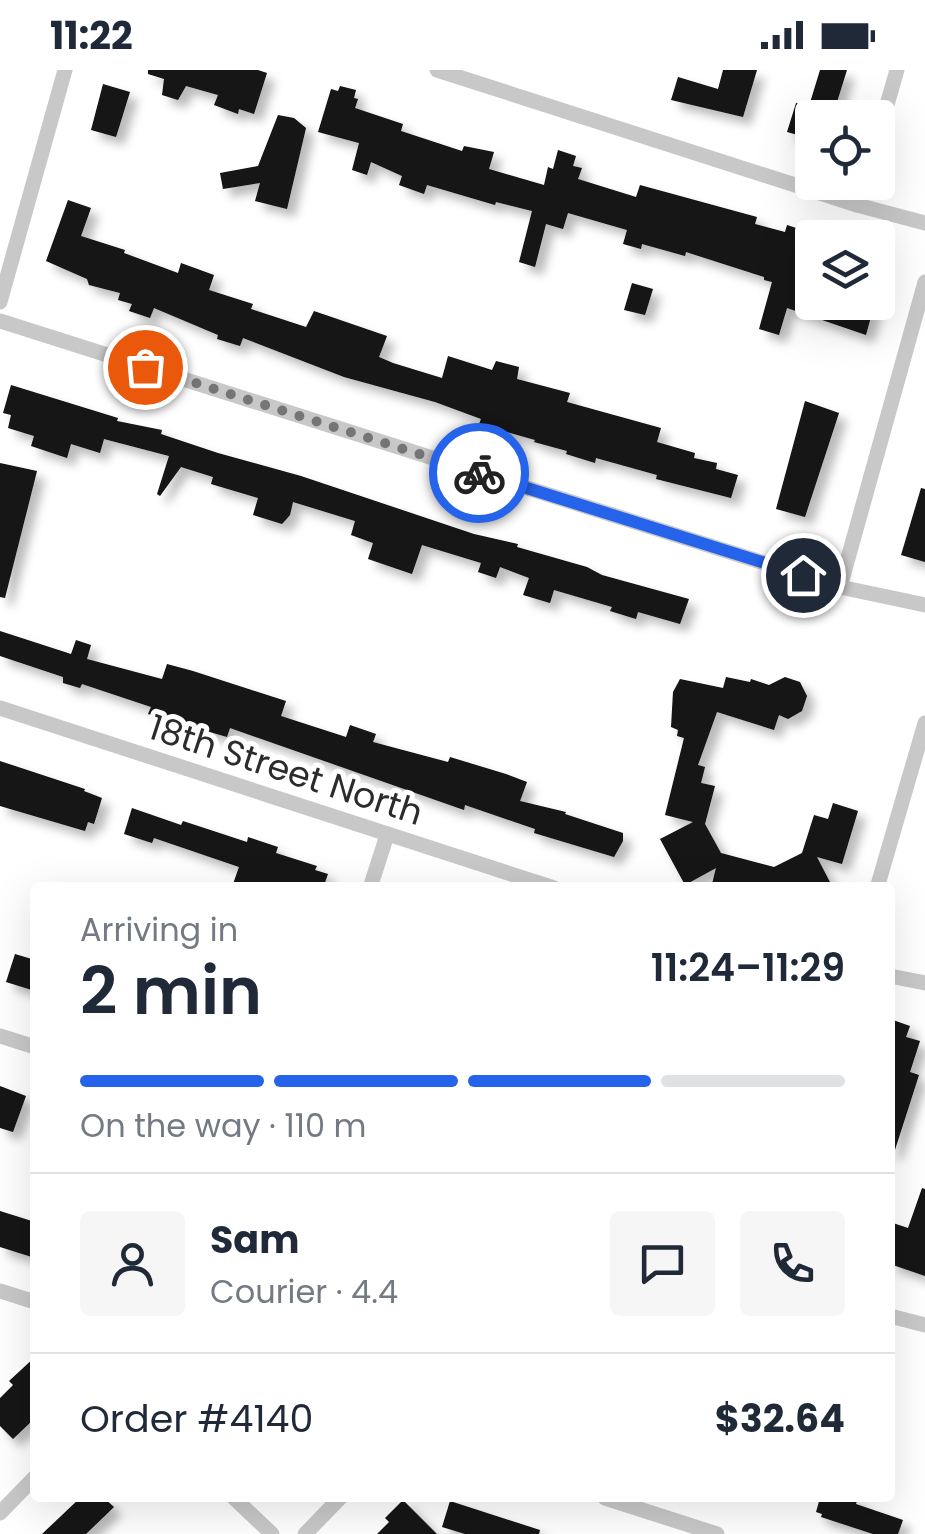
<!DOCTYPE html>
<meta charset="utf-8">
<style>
body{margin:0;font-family:Poppins,sans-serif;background:#f6f6f7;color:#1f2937;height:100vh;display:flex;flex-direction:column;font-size:38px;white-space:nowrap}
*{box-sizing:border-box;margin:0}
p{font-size:32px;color:#747a83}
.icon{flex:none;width:55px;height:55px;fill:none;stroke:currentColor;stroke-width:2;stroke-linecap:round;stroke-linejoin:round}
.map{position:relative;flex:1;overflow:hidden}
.panel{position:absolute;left:30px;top:812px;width:865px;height:620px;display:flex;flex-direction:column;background:#fff;border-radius:10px;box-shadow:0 10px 40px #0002}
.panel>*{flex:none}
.tools{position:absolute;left:795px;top:30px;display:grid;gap:20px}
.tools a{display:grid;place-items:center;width:100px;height:100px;border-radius:10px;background:#fff;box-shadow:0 10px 40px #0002;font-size:50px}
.pin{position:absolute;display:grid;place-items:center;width:85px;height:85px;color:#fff;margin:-42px;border:5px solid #fff;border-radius:50%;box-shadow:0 2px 10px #0007}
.courier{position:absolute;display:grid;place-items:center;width:100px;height:100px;margin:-50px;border:8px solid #2563eb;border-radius:50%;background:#fff;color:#222;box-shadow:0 2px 12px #0007}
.overview em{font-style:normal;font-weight:600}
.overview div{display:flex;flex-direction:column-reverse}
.overview{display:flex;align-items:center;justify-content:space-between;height:170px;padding:0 50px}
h1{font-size:65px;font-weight:600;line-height:75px}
.bar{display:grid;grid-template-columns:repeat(4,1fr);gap:15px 10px;align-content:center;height:120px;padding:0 50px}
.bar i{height:12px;border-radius:8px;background:#e0e1e3}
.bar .selected{background:#2563eb}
.bar p{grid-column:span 4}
.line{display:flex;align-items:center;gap:25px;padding:0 50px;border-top:2px solid #e0e1e3}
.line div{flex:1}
.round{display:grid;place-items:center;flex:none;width:105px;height:105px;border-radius:10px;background:#f6f6f7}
.status{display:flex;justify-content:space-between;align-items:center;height:70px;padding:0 50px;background:#fff;direction:ltr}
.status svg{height:28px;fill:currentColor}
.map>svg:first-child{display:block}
</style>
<div class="status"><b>11:22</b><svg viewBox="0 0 49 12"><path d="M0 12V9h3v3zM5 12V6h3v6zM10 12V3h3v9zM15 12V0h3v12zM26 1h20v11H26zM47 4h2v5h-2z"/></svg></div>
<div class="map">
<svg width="925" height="1464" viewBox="0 0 925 1464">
<defs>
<filter id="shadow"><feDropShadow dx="8" dy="8" stdDeviation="5" flood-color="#0004"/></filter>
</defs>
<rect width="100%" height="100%" fill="#fff"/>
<g fill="#121212" filter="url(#shadow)">
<path d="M148,0h110l9,3 -13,41 -15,-5 -1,5 -24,-9 4,-10 -32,-9 -8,14 -16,-5 2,-16 -16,-5z"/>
<path d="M723,0h34l-14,47 -72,-17 7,-23 40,12z"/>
<path d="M820,0h27l-15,48h-20v21l-25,-7 9,-29 13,3z"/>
<path d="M103,14l27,8 -14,45 -25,-7z"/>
<path d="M340,16l16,4 -2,8 4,1 -3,9 48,16 -2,7 61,20 2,-5 30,6 -5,17 55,16 4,-18 5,2 5,-19 18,6 -3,10 9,2 -4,11 58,18 4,-12 117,32 -2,7 30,8 2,-7 25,8v69h63l-9,33 -79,-27 -8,27 -20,-6 13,-47 -8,-2v-3l-78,-25 -1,4 -43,-12 -1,5 -18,-5 4,-14 -59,-17 -5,16 -17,-5 -11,43 -16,-5 13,-51 -36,-9 -1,3 -68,-20 -3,9 -25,-9 3,-9 -31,-14 -4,13 -15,-5 7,-27 -41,-11 13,-43 7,2z"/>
<path d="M278,45l16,3 12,10 -19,81 -32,-8 5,-18 -37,6 -3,-16 38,-7z"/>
<path d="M68,130l23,8 -10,28 44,14 -1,3 54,20 3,-10 33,12 -5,15 44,14 -2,5 55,18 8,-16 73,25 -8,21 14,6 49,15 6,-22 44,14 4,-9 23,6 -2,12 53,14 -3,9 94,26 -4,14 38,11 -1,5 23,5 -1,6 22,6 -7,23 -75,-19 1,-4 -61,-17 -1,5 -29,-9 1,-3 -33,-9 1,-2 -56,-16 2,-5 -46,-17 -91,-25 -101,-39 -3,8 -23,-7 1,-4 -64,-27 -4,10 -21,-7 3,-7 -14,-4 2,-7 -31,-8 -2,-6 -41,-18z"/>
<path d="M632,213l21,6 -8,26 -21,-5z"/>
<path d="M11,315l107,33 -1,3 45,9 -1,4 57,19 83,23 173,58 44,10 -1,3 70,20 15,8 87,24 -9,25 -42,-12 -2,7 -26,-8 2,-4 -58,-17 -4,13 -27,-8 6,-17 -29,-11 -4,11 -18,-6 3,-9 -59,-18 -10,29 -44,-15 5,-16 -22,-8 4,-14 -62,-19 -3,13 -8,9 -29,-9 5,-17 -47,-14 2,-7 -32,-10 -21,29 -3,-2 12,-38 -65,-17 -4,14 -29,-9 -4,14 -36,-12 3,-10 -26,-8 3,-13 -8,-2z"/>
<path d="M805,331l34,12 -34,104 -29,-8z"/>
<path d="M0,393l37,8 -32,127 -5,-1z"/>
<path d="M921,418l4,1v73l-24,-7z"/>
<path d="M0,561l71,23 5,-14 15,5 -4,14 75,20 5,-15 26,7 93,30 -5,15 65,21 4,-12 26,9 -3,8 75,20 2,-5 56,17 21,8 -7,19 46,11 -1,2 58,19v8l-9,16 -80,-24 1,-4 -70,-24 -1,5 -234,-82 -3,9 -79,-23 3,-7 -69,-23 -2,4 -17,-5v-6l-63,-21z"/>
<path d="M726,607l24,5 1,-3 18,6 16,-8 15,5 7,14 -5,15 -14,8 -9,-4 -5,15 -57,-18 -19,53 7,2 -4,16 14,3 -10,38 16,29 53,14 28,-14 12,-38 14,4 5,-16 25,8 -16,53 -25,-7 16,31h-122l5,-20 -31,17 -25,-46 33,-17 -28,-7 19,-77 -7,-2 1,-6 -7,-3 2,-35 7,-13 43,9z"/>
<path d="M0,691l85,28 -1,2 18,7 -8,26 -6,-2 -3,9 -85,-25z"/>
<path d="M132,738l49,17 2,-4 64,21 1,-5 30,10 -2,6 41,13 -2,4 13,4 -5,14h-81l-9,-4 6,-17 -85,-29 -2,5 -28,-9z"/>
<path d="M15,884l20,6v31l-29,-9z"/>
<path d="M890,949l20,7 -4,11 14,4 -10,31 9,3 -25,78 -4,-1z"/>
<path d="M0,1016l26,10 -13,36 -13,-4z"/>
<path d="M922,1118l3,1v87l-35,-12v-42l18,6z"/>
<path d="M0,1141l35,11v36l-35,-11z"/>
<path d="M35,1287v61l-22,21 -13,-13v-28l13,-13 -4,-4z"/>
<path d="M80,1428h24l10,9 -28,27h-44z"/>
<path d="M820,1428h38l-2,6 47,16 -5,14h-25l-52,-17 1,-3 -6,-2z"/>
<path d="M403,1430l34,34h-60l12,-12 -4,-4z"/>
<path d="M450,1431l90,29 -1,4h-74l-23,-7z"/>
</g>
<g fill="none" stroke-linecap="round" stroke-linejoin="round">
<g stroke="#c8c8c8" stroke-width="15">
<path d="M437,0l420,135 68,18"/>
<path d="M878,66l19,-66"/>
<path d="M857,135l7,-23"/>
<path d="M0,232l65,-232"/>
<path d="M0,251l840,266 85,18"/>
<path d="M840,517l85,-305"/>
<path d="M0,638l554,180"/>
<path d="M370,818l17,-53"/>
<path d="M877,818l48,-165"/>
<path d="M890,906l35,7"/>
<path d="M0,966l35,11"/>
<path d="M0,1221l35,11"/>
<path d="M890,1246l35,9"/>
<path d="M234,1428l38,36"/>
<path d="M605,1428l112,36"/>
<path d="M0,1443l35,-36"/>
<path d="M305,1464l35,-36"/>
</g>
</g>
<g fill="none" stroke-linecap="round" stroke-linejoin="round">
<path stroke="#757575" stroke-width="10" stroke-dasharray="0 18" d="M145,297l334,106"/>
<path stroke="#2563eb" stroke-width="12" d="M479,403l324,102"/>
</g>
<g text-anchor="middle" stroke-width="10" stroke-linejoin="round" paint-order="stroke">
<g font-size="35" fill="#2b2b2b" stroke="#fff">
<text transform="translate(286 700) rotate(18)" y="12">18th Street North</text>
</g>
</g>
</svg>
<div class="tools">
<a><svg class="icon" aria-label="locate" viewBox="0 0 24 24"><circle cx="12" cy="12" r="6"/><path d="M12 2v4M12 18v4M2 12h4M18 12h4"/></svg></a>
<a><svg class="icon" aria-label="layers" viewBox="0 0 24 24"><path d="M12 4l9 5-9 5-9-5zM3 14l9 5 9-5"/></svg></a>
</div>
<div class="pin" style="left:145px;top:297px;background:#ea580c"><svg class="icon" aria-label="bag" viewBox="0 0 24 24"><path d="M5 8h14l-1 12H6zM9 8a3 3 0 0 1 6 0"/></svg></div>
<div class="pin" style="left:803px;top:505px;background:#1f2937"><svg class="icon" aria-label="home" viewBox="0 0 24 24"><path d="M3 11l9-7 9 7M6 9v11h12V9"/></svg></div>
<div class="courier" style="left:479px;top:403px"><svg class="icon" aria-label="bike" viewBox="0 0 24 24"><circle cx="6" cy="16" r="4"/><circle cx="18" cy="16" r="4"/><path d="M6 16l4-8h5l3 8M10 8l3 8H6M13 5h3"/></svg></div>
<section class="panel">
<div class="overview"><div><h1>2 min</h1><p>Arriving in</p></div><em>11:24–11:29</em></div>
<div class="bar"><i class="selected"></i><i class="selected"></i><i class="selected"></i><i></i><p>On the way · 110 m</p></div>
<div class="line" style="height:180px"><a class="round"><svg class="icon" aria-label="person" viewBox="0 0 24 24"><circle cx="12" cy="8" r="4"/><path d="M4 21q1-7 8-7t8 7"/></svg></a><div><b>Sam</b><p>Courier · 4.4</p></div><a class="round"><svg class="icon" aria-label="chat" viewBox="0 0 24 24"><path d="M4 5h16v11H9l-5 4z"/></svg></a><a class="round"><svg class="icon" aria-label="phone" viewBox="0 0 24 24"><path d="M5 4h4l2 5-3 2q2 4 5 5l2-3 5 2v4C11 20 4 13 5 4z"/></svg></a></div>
<div class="line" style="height:130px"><div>Order #4140</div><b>$32.64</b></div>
</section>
</div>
